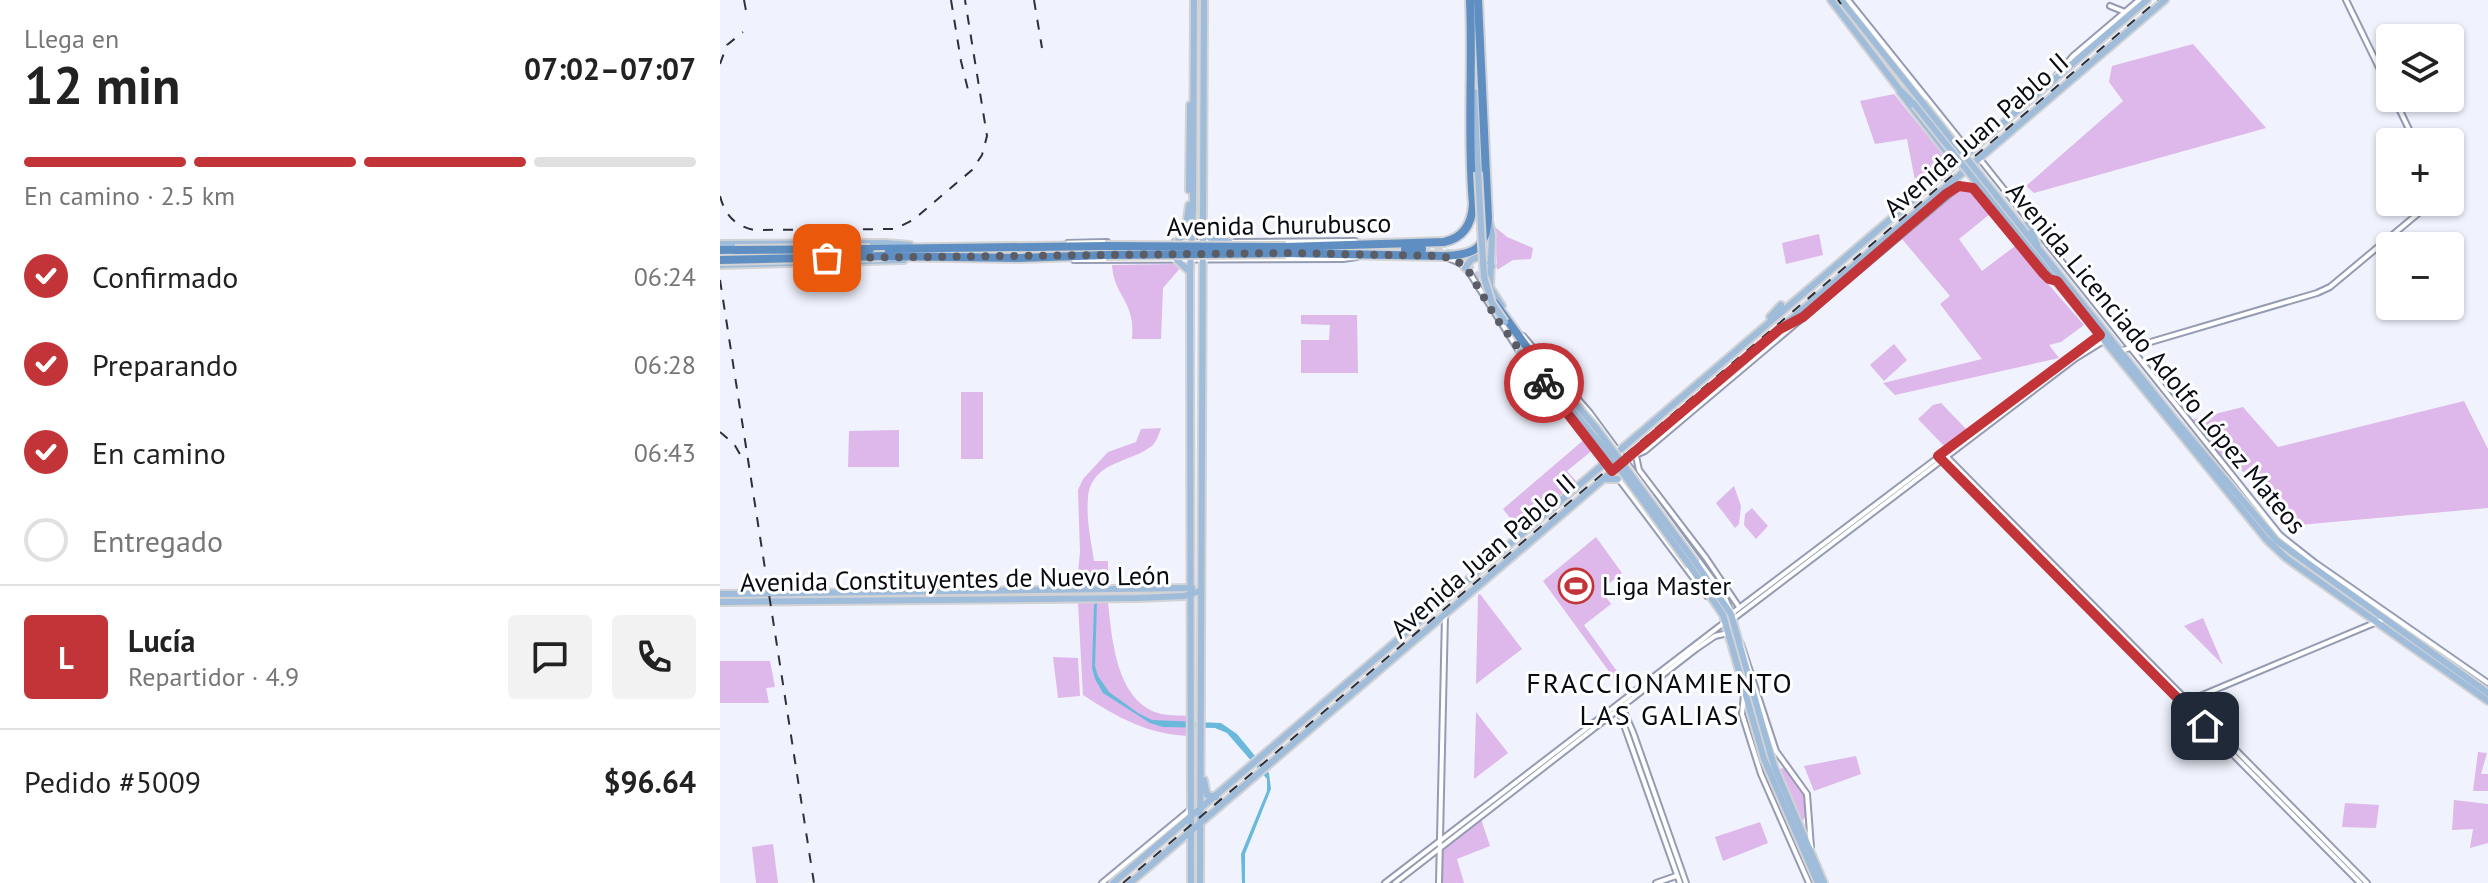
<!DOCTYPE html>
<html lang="es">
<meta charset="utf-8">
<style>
body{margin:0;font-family:"PT Sans",sans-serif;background:#f2f2f2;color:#222;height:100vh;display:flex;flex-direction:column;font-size:30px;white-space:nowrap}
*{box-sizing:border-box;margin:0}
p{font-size:26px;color:#767676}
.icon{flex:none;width:44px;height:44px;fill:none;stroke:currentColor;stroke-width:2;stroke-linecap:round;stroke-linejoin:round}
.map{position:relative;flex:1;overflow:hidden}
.drawer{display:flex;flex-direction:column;background:#fff;width:720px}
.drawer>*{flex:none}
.controls{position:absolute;left:1656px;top:24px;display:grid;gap:16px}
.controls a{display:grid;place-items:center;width:88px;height:88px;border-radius:8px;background:#fff;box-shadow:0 2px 6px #0004;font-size:40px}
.pin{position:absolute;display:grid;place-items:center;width:68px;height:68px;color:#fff;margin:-34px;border-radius:16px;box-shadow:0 4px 12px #0006}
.courier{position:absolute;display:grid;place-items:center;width:80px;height:80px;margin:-40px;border:6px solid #c33438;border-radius:50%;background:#fff;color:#222;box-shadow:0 2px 10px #0007}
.overview em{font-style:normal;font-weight:700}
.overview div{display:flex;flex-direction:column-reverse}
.overview{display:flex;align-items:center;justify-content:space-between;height:136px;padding:0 24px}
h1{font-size:52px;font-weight:700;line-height:60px}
.bar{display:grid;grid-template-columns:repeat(4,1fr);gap:12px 8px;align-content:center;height:96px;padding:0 24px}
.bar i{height:10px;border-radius:6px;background:#e0e0e0}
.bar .active{background:#c33438}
.bar p{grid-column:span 4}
.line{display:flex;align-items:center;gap:20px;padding:0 24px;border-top:2px solid #e0e0e0}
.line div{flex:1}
.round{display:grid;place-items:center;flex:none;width:84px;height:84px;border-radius:8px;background:#f2f2f2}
ol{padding:0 24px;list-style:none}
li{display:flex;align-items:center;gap:24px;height:88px}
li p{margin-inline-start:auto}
li .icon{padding:8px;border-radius:50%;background:#c33438;color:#fff;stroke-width:4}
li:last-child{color:#767676}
li i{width:44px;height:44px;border:4px solid #e0e0e0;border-radius:50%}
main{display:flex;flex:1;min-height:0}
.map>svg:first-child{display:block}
</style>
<main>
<section class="drawer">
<div class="overview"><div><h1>12 min</h1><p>Llega en</p></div><em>07:02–07:07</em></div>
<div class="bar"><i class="active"></i><i class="active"></i><i class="active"></i><i></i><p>En camino · 2.5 km</p></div>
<ol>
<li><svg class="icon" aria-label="check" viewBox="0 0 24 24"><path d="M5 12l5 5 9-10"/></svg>Confirmado<p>06:24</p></li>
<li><svg class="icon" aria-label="check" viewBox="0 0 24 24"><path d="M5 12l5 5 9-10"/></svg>Preparando<p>06:28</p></li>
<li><svg class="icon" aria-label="check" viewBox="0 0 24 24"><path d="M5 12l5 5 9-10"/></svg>En camino<p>06:43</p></li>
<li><i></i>Entregado</li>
</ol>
<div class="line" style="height:144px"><b class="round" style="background:#c33438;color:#fff">L</b><div><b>Lucía</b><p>Repartidor · 4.9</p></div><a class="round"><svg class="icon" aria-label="chat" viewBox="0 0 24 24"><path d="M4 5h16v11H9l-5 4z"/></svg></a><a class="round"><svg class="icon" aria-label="phone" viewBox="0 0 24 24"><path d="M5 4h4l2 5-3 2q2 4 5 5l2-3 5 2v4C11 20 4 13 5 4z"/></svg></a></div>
<div class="line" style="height:104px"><div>Pedido #5009</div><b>$96.64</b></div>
</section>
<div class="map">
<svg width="1768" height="883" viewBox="0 0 1768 883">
<rect width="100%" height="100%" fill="#f0f3fe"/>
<g fill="#deb7eb">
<path d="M1473,44l73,84 -232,65 -8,-7 97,-85 -14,-19 3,-16z"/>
<path d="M1174,94l49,61 -2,8 -25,23 -9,-47 -32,5 -15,-43z"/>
<path d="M1245,189l8,1 17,24 -31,25 23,32 33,-25 69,79 -23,17 -12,3 10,13 -164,37 -12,-12 99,-24 -42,-55 10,-8 -48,-57 57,-49z"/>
<path d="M775,227l12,10 26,11 -2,11 -18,1 -16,10z"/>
<path d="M1099,234l4,21 -37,9 -4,-21z"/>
<path d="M454,264l8,2 -19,22 -2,51h-29c4,-38 -18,-42 -20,-74z"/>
<path d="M581,315h56l1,58h-57v-33h28l1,-15 -29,-1z"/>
<path d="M1174,344l13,16 -23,21 -14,-16z"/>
<rect x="241" y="392" width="22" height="67"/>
<path d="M1744,401l24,48v59l-200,18 -56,-67 -7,1 -34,-40 52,-13 35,40z"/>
<path d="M1221,403l26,27 -22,17 -27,-28 15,-14z"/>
<path d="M441,428c-2,6 -4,12 -8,17 -23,19 -61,15 -65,53 -2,21 3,43 6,63h14v22h-31l3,-31 -2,-62 5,-11 25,-27 28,-10 5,-13z"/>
<path d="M179,430v37h-51l1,-36z"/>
<path d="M866,438l8,11 -27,22 11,12 -58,48 -17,-22z"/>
<path d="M1014,486l7,20 -2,18 -4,4 -19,-25z"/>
<path d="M1032,508l16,18 -12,13 -12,-14 1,-11z"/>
<path d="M876,537l26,36 -21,17 10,14 -27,21 42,59 -5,4 -78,-107z"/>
<path d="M760,594l42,55 -46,35 2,-89z"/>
<path d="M358,603h30c4,35 8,97 50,110 9,3 21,2 31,3v20c-39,-1 -73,-19 -106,-41z"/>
<path d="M1483,618l20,47 -39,-39z"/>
<path d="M333,657l25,1 2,38 -22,2z"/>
<path d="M0,661h50l5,26 -9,1 3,15h-49z"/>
<path d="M756,712l32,41 -34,26z"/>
<path d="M1758,752l9,1 -6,21h7v17h-15z"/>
<path d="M1136,756l5,18 -47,17 -10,-25z"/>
<path d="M1063,768c16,10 33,39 18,55l-14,-39 -7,-15z"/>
<path d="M1734,800l34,4v39l-18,5 3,-19 -21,1z"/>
<path d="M1625,803l34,2 -3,23 -34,-1z"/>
<path d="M761,819l9,27 -33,13 7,24h-22l1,-36z"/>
<path d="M1040,822l8,21 -45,18 -8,-24z"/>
<path d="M53,844l5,39h-22l-4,-36z"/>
</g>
<path fill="#6ab9dc" d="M377,603l-2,63 3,10 11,16 29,21 14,7 69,3 16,11 32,39 2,16 -26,65v29h-3l-1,-29 26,-63v-12l-40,-46 -12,-5 -52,-1 -13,-4 -47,-30 -8,-14 -3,-11 2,-64z"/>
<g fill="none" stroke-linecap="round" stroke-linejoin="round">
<path stroke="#cdd0db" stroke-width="8" stroke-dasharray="8 4" stroke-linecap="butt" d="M702,249c38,1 46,15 67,44"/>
<g stroke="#949bb3" stroke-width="8">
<g id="minor">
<path d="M1128,0l121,151"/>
<path d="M1626,0l44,90"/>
<path d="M1390,6l15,6"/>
<path d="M1336,76l17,-20 66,-56"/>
<path d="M1674,98l21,44"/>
<path d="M1259,158l301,377 34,27 174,121"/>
<path d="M455,242h44"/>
<path d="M507,242l128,-1"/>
<path d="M348,243l39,-1"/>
<path d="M728,258l12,5 9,9 50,79"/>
<path d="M354,260l269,-1 14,-2"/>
<path d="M803,336l67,77 134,182 6,15"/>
<path d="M1400,351l197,-58 13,-6 102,-85"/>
<path d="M810,365l82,106"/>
<path d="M1222,452l425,431"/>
<path d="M913,456l12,-5 314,-265 14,2 70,85 11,8"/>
<path d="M916,456l3,14 67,88 33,49"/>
<path d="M1218,456l422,427"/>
<path d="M898,478l89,118"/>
<path d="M1011,614l369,-279"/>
<path d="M1013,619l343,-261 29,-18"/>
<path d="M1021,644l35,107 31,43 4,53"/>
<path d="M1024,695l-2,19 19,60 48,109"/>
<path d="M1468,701l196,-82"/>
<path d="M901,705l12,27 53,151"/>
<path d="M898,708l62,175"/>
<path d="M382,883l89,-74"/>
<path d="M665,883l340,-261"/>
<path d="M675,883l301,-234 19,-13 13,-3"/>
<path d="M719,883l6,-268"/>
<path d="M936,883l20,-7"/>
</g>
</g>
<g stroke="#d3d3d5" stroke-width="10">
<g id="major">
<path d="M1111,0l68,89 16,16"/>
<path d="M1121,0l81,102"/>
<path d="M754,92l4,80"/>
<path d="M1180,92l51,66 1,9"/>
<path d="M469,190l1,-85"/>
<path d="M769,221l3,14 -2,52 12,19"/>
<path d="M1308,223l9,22"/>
<path d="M484,228l6,10 19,4"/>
<path d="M1306,233l150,188 101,120 211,152"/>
<path d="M1300,237l247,303 19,18 202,143"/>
<path d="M457,242l8,-8 4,-29"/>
<path d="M0,244l165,-1 25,2"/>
<path d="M457,260l12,11"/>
<path d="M763,262l1,15"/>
<path d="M0,265l184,-5"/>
<path d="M745,268l6,-8 9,-4 8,3 4,7"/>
<path d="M1050,317l11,-12"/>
<path d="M800,352l14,14"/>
<path d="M812,361l20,25"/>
<path d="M885,479h13"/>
<path d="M976,563l35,51 43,152 50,117"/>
<path d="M970,566l33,49 41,144 54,124"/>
<path d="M0,594l472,-6"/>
<path d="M0,602l418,-4 46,-2 16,-5"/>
<path d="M484,780l3,15 9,2"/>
<path d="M393,883l1034,-883"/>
<path d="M410,883l1035,-883"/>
<path d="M471,883l-1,-611 3,-61 1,-211"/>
<path d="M480,883l4,-883"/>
</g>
</g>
<g stroke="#d3d3d5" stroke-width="12">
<g id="highway">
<path d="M566,247l158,-5c19,-4 28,-18 29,-38 -6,-68 0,-136 -3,-204"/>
<path d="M150,249l235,-3"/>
<path d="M685,249h17"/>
<path d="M0,250h15"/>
<path d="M566,253l157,3c30,-1 43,-6 45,-38l-10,-218"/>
<path d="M165,256l134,2 87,-3"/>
<path d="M775,303l41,57 12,12"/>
</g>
</g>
<use href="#minor" stroke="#fff" stroke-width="4"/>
<use href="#major" stroke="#9fbcda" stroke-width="6"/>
<use href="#highway" stroke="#5f8fc2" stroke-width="8"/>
<g stroke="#2d3039" stroke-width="2" stroke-dasharray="10 10" stroke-linecap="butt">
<path d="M24,0l3,16"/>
<path d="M231,0l10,61 9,37"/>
<path d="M314,0l8,48"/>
<path d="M1118,0l3,4"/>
<path d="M0,64l7,-19 16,-13"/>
<path d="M0,196c5,19 15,30 34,34l141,-1 18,-9 59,-50 10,-15 5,-19 -22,-136"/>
<path d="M0,280l94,603"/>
<path d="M0,432l14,12 10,17"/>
<path d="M403,883l1035,-883"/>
</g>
<g stroke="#d3d3d5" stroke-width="10" stroke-linecap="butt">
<g id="major-bridge">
<path d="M1202,102l104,131"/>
<path d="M1195,105l105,132"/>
<path d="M758,172l5,90"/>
<path d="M764,277l8,26 13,19"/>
<path d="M837,382l40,47 99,134"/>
<path d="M832,386l60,72 78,108"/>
</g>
</g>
<g stroke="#d3d3d5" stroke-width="12" stroke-linecap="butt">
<g id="highway-bridge">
<path d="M385,246l181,1"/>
<path d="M15,250l135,-1"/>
<path d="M386,255l180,-2"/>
<path d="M0,260l165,-4"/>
</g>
</g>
<use href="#major-bridge" stroke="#9fbcda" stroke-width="6"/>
<use href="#highway-bridge" stroke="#5f8fc2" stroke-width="8"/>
</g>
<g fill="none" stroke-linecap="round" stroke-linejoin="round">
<path stroke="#5a5c66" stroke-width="8" stroke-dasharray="0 14.4" d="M107,258l459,-5 157,3 17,7 9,9 27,46 48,65"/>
<path stroke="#c33438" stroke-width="10" d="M824,383l68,88 168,-142 23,-12 143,-123 13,-8 14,2 70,85 6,6 8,2 43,54 -162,121 267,270"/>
</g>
<defs>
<g id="stadium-ring" transform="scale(1.8)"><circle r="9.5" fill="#fff" stroke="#c33438" stroke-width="1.5"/><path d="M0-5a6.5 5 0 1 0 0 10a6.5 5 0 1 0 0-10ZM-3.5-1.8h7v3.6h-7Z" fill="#c33438"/></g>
</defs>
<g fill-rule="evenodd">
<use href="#stadium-ring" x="856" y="586"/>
</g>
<g text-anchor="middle" stroke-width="6" stroke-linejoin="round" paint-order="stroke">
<g font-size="26" fill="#090b14" stroke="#fff">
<text transform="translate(1256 135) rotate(-41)" y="9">Avenida Juan Pablo II</text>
<text transform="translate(559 225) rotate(-1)" y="9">Avenida Churubusco</text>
<text transform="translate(1436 358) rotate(50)" y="9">Avenida Licenciado Adolfo López Mateos</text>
<text transform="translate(763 556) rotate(-41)" y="9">Avenida Juan Pablo II</text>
<text transform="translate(235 579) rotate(-1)" y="9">Avenida Constituyentes de Nuevo León</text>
</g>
<g font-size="26" fill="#090b14" stroke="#fff" text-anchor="start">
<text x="882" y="595">Liga Master</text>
</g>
<g font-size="28" letter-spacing="2" fill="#090b14" stroke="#fff">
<text x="940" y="693">FRACCIONAMIENTO<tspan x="940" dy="32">LAS GALIAS</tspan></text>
</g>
</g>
</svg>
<div class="controls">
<a><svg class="icon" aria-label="layers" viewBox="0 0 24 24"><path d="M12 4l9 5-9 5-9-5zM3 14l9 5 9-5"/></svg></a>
<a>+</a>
<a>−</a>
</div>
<div class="pin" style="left:107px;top:258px;background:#ea580c"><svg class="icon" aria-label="bag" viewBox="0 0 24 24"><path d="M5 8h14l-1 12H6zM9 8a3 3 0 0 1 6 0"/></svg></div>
<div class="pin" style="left:1485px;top:726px;background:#1f2937"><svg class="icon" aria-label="home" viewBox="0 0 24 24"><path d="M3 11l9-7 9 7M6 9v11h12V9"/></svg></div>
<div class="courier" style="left:824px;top:383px"><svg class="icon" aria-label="bike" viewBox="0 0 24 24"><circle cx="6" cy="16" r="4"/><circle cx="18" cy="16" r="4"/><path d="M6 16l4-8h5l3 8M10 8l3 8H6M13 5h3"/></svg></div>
</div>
</main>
